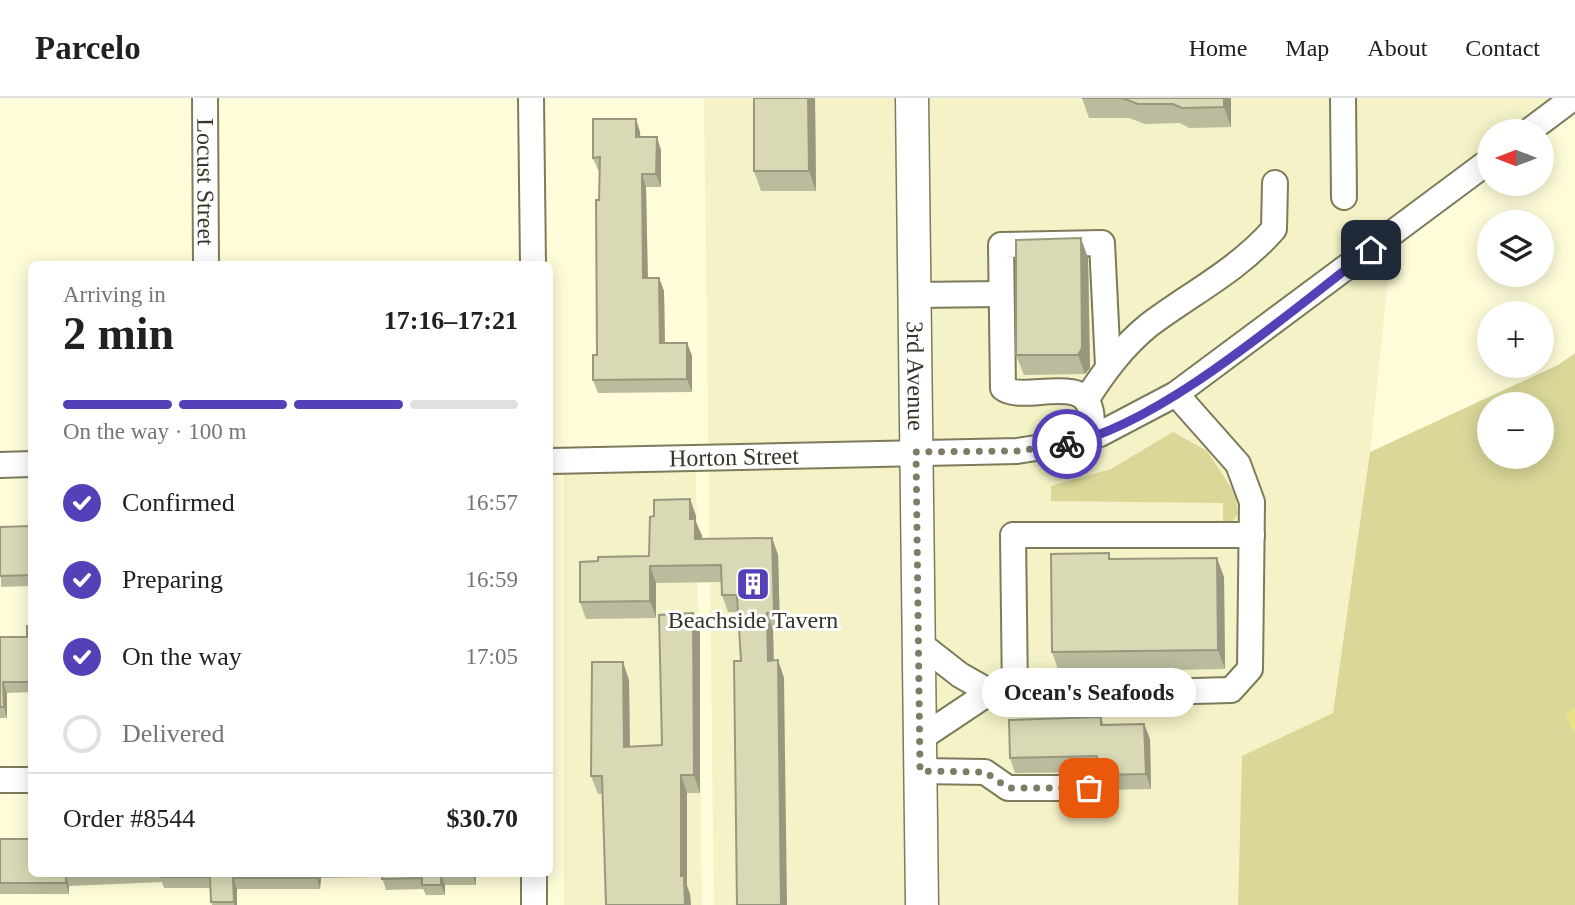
<!DOCTYPE html>
<meta charset="utf-8">
<style>
body{margin:0;font-family:"Times New Roman",serif;background:#f2f2f2;color:#202124;height:100vh;display:flex;flex-direction:column;font-size:26px;white-space:nowrap}
*{box-sizing:border-box;margin:0}
p{font-size:23px;color:#757577}
.icon{flex:none;width:38px;height:38px;fill:none;stroke:currentColor;stroke-width:2;stroke-linecap:round;stroke-linejoin:round}
.map{position:relative;flex:1;overflow:hidden}
.sheet{position:absolute;left:28px;top:163px;width:525px;height:616px;display:flex;flex-direction:column;background:#fff;border-radius:10px;box-shadow:0 4px 18px #0003}
.sheet>*{flex:none}
.needle{width:46px;rotate:270deg}
.controls{position:absolute;left:1477px;top:21px;display:grid;gap:14px}
.controls a{display:grid;place-items:center;width:77px;height:77px;border-radius:50%;background:#fff;box-shadow:0 4px 18px #0003;font-size:35px}
.pin{position:absolute;display:grid;place-items:center;width:60px;height:60px;color:#fff;margin:-30px;border-radius:14px;box-shadow:0 4px 10px #0006}
.courier{position:absolute;display:grid;place-items:center;width:70px;height:70px;margin:-35px;border:5px solid #5640b8;border-radius:50%;background:#fff;color:#222;box-shadow:0 2px 9px #0007}
.bubble{position:absolute;height:49px;border-radius:24px;background:#fff;box-shadow:0 4px 18px #0003;font-size:23px;font-weight:800;line-height:49px;text-align:center}
.summary em{font-style:normal;font-weight:800}
.summary div{display:flex;flex-direction:column-reverse}
.summary{display:flex;align-items:center;justify-content:space-between;height:119px;padding:0 35px}
h1{font-size:46px;font-weight:800;line-height:52px}
.bar{display:grid;grid-template-columns:repeat(4,1fr);gap:10px 7px;align-content:center;height:84px;padding:0 35px}
.bar i{height:9px;border-radius:5px;background:#e0e0e0}
.bar .current{background:#5640b8}
.bar p{grid-column:span 4}
.line{display:flex;align-items:center;gap:18px;padding:0 35px;border-top:2px solid #e0e0e0}
.line div{flex:1}
ol{padding:0 35px;list-style:none}
li{display:flex;align-items:center;gap:21px;height:77px}
li p{margin-inline-start:auto}
li .icon{padding:7px;border-radius:50%;background:#5640b8;color:#fff;stroke-width:4}
li:last-child{color:#757577}
li i{width:38px;height:38px;border:4px solid #e0e0e0;border-radius:50%}
header{display:flex;align-items:center;gap:42px;box-sizing:border-box;height:98px;padding:0 35px;background:#fff;border-bottom:2px solid #e0e0e0}
header strong{font-size:33px}
nav{display:flex;gap:38px;margin-inline-start:auto;font-size:24px}
.map>svg:first-child{display:block}
</style>
<header>
<strong>Parcelo</strong>
<nav><a>Home</a><a>Map</a><a>About</a><a>Contact</a></nav>
</header>
<div class="map">
<svg width="1575" height="807" viewBox="0 0 1575 807">
<rect width="100%" height="100%" fill="#fffdd9"/>
<g fill="#f4f2c6">
<path d="M704,0h869l-44,33h-40v30l-96,73 -23,218 -37,261 -91,43 -4,149h-524z"/>
<path d="M696,370l6,437h-138v-434z"/>
</g>
<g fill="#dad799" fill-rule="evenodd">
<path d="M1575,255v552h-337l4,-149 91,-43 37,-261 188,-87zM1489,306h53v53h-53z"/>
<path d="M1173,334l34,19 29,44 2,19 -7,10h-8v-21l-172,-2v-15l60,-17z"/>
</g>
<g fill="none" stroke-linecap="round" stroke-linejoin="round">
<path stroke="#e8e285" stroke-width="7" d="M1575,614l-5,3 5,12"/>
<g stroke="#7c7b5b" stroke-width="28">
<g id="minor">
<path id="s1" d="M205,0l1,166"/>
<path d="M531,0l2,166"/>
<path d="M1343,0l1,99"/>
<path d="M1529,33l44,-33"/>
<path d="M914,197l86,-1"/>
<path d="M1086,302c18,-28 37,-54 63,-75 44,-33 88,-54 125,-96l1,-46"/>
<path d="M1092,339c0,-9 1,-20 -2,-29 -8,-33 -69,-5 -87,-20l-2,-143 101,-2 6,123"/>
<path id="s2" d="M550,363l467,-10 58,-9 25,-8 76,-40 313,-233"/>
<path d="M0,367l32,-1"/>
<path d="M919,545l41,32 30,17 -69,46"/>
<path d="M990,594l56,3 185,-5 19,-21 2,-167 -14,-38 -62,-70"/>
<path d="M1015,596l-2,-159h239"/>
<path d="M920,673l65,1 23,16h81"/>
<path d="M0,682h32"/>
<path d="M534,775v32"/>
</g>
</g>
<g stroke="#7c7b5b" stroke-width="35">
<g id="major">
<path id="s3" d="M912,0l10,807"/>
</g>
</g>
<use href="#minor" stroke="#fff" stroke-width="24"/>
<use href="#major" stroke="#fff" stroke-width="32"/>
</g>
<g fill="#bbbb9d">
<path d="M815,0l1,93h-55l-7,-20z"/>
<path d="M1082,0h149v29l-42,1 -9,-5 -35,1 -16,-6h-40z"/>
<path d="M636,21l4,13v5l21,13v37h-15l2,91h11l5,13 1,52h22l5,13v36l-94,1 -5,-13 4,-25 3,-185h-2l-5,-12z"/>
<path d="M1088,160l2,110 -5,6 -61,1 -8,-20z"/>
<path d="M690,401l6,17v6l6,14v3l70,-1 6,17 2,75h-7l1,30h4l6,18 -43,-17 -3,-49h-10l-6,-17v-13l-66,1v35l-70,1 -6,-17 18,-41 51,-5 5,-40z"/>
<path d="M32,428v60l-31,1 -1,-60z"/>
<path d="M1109,455l2,6 113,18 1,92 -166,3 -7,-20z"/>
<path d="M32,528v66l-25,1v25h-7v-81h27z"/>
<path d="M700,533v162h-13v93l3,8 1,11h-85l-4,-111h-4l-7,-18 38,-96 1,67 32,-2z"/>
<path d="M1101,619l3,8 40,-1 6,15 1,50 -48,1 -5,-18 -83,1 -5,-15z"/>
<path d="M0,741l32,34h444v12h-31v10h-19l-3,-6 -37,1 -4,-13 -61,1 -1,11h-83v16h-25l-2,-17h-46l-2,-6 -93,4v8h-69z"/>
</g>
<g fill="#99987f">
<path d="M808,0h7l1,93 -7,-20z"/>
<path d="M1224,0h7v29l-7,-20z"/>
<path d="M636,21l4,13 1,18 -5,-13z"/>
<path d="M657,39l4,13v37l-5,-13z"/>
<path d="M642,76l4,13 2,104 -5,-13z"/>
<path d="M1081,140l7,20 2,110 -5,6 -7,-19z"/>
<path d="M659,180l5,13 1,65 -5,-13z"/>
<path d="M687,245l5,13v36l-5,-13z"/>
<path d="M690,401l6,17v6l6,14 -1,21 -6,-18 -5,-20z"/>
<path d="M772,440l6,17 2,75 -6,-17z"/>
<path d="M1217,460l7,19 1,92 -7,-19z"/>
<path d="M650,468l6,17v35l-6,-17z"/>
<path d="M693,515l7,18v162l-6,-18z"/>
<path d="M767,515l6,17 1,48 -6,-17z"/>
<path d="M778,562l6,18 3,227h-6z"/>
<path d="M623,564l6,18 1,85 -6,-18z"/>
<path d="M3,584l4,11v25l-3,-11z"/>
<path d="M1144,626l6,15 1,50 -5,-15z"/>
<path d="M681,677l6,18v93l3,8 1,11h-6l-4,-29z"/>
<path d="M317,775h2l2,5 -1,11 -3,-11z"/>
<path d="M472,775h4v12z"/>
<path d="M441,776l4,11v10l-4,-10z"/>
<path d="M66,778l3,10v8l-3,-11z"/>
<path d="M233,780l4,11v16h-3v-3z"/>
</g>
<g fill="#dad9b6" stroke="#99987f" stroke-width="2">
<path d="M754,0h54l1,73h-55z"/>
<path d="M1082,0h142v9l-42,1 -9,-4h-35l-16,-6z"/>
<path d="M593,21h43v18h21l-1,37h-14l1,104h16l1,65h27v36l-94,1v-25h4l-1,-155h3l1,-43 -7,1z"/>
<path d="M1081,140l1,110 -4,7h-62v-115z"/>
<path d="M690,401v20h5v20l77,-1 2,75h-7l1,48 10,-1 3,245h-44l-3,-244h7l-4,-66h-15l-1,-30 -71,1v35l-70,1v-40l18,-1v-4l51,-1 1,-39 4,-1v-16z"/>
<path d="M32,428v49l-32,1v-49z"/>
<path d="M1109,455v6l108,-1 1,92 -166,2 -1,-98z"/>
<path d="M693,515l1,162h-13v101h3l1,29h-79l-4,-129h-11l1,-114h31l1,85 38,-2 -3,-130z"/>
<path d="M27,528h5v56h-29l1,25h-4v-70h27z"/>
<path d="M1101,619v8l43,-1 2,50 -48,1 -1,-19 -87,2 -1,-38z"/>
<path d="M0,741h32v34h92l-58,3v7h-66z"/>
<path d="M161,775h156v5h-84l1,24h-23l-1,-25h-49z"/>
<path d="M382,775h90v1h-31v11h-19v-7l-40,1z"/>
</g>
<g fill="none" stroke-linecap="round" stroke-linejoin="round">
<path stroke="#7d7c66" stroke-width="7" stroke-dasharray="0 12.6" d="M1067,346l-50,7 -101,1 4,319 65,1 23,16h81"/>
<path stroke="#5640b8" stroke-width="9" d="M1067,346c94,-19 226,-135 304,-194"/>
</g>
<defs>
<g id="building-square" transform="scale(1.75)"><rect x="-9" y="-9" width="18" height="18" rx="4" fill="#5640b8" stroke="#fff"/><path d="M-4-6H4V6H1V3H-1V6H-4ZM-2.5-4.3h1.7v1.8h-1.7ZM.8-4.3h1.7v1.8H.8ZM-2.5-1h1.7V.8h-1.7ZM.8-1h1.7V.8H.8Z" fill="#fff"/></g>
</defs>
<g fill-rule="evenodd">
<use href="#building-square" x="753" y="486"/>
</g>
<g text-anchor="middle" stroke-width="6" stroke-linejoin="round" paint-order="stroke">
<g font-size="24" fill="#373628" stroke="#fff">
<text dy="8" stroke="none"><textPath href="#s1" startOffset="84">Locust Street</textPath></text>
<text dy="8" stroke="none"><textPath href="#s3" startOffset="278">3rd Avenue</textPath></text>
<text dy="8" stroke="none"><textPath href="#s2" startOffset="184">Horton Street</textPath></text>
</g>
<g font-size="24" fill="#373628" stroke="#fff">
<text x="753" y="530">Beachside Tavern</text>
</g>
</g>
</svg>
<div class="controls">
<a><svg class="needle" viewBox="-14 -14 28 28"><path d="M0-13l5 13h-10z" fill="#e53935"/><path d="M0 13l5-13h-10z" fill="#757577"/></svg></a>
<a><svg class="icon" aria-label="layers" viewBox="0 0 24 24"><path d="M12 4l9 5-9 5-9-5zM3 14l9 5 9-5"/></svg></a>
<a>+</a>
<a>−</a>
</div>
<div class="pin" style="left:1089px;top:690px;background:#ea580c"><svg class="icon" aria-label="bag" viewBox="0 0 24 24"><path d="M5 8h14l-1 12H6zM9 8a3 3 0 0 1 6 0"/></svg></div>
<div class="pin" style="left:1371px;top:152px;background:#1f2937"><svg class="icon" aria-label="home" viewBox="0 0 24 24"><path d="M3 11l9-7 9 7M6 9v11h12V9"/></svg></div>
<div class="courier" style="left:1067px;top:346px"><svg class="icon" aria-label="bike" viewBox="0 0 24 24"><circle cx="6" cy="16" r="4"/><circle cx="18" cy="16" r="4"/><path d="M6 16l4-8h5l3 8M10 8l3 8H6M13 5h3"/></svg></div>
<div class="bubble" style="left:982px;top:570px;width:214px">Ocean's Seafoods</div>
<section class="sheet">
<div class="summary"><div><h1>2 min</h1><p>Arriving in</p></div><em>17:16–17:21</em></div>
<div class="bar"><i class="current"></i><i class="current"></i><i class="current"></i><i></i><p>On the way · 100 m</p></div>
<ol>
<li><svg class="icon" aria-label="check" viewBox="0 0 24 24"><path d="M5 12l5 5 9-10"/></svg>Confirmed<p>16:57</p></li>
<li><svg class="icon" aria-label="check" viewBox="0 0 24 24"><path d="M5 12l5 5 9-10"/></svg>Preparing<p>16:59</p></li>
<li><svg class="icon" aria-label="check" viewBox="0 0 24 24"><path d="M5 12l5 5 9-10"/></svg>On the way<p>17:05</p></li>
<li><i></i>Delivered</li>
</ol>
<div class="line" style="height:91px"><div>Order #8544</div><b>$30.70</b></div>
</section>
</div>
